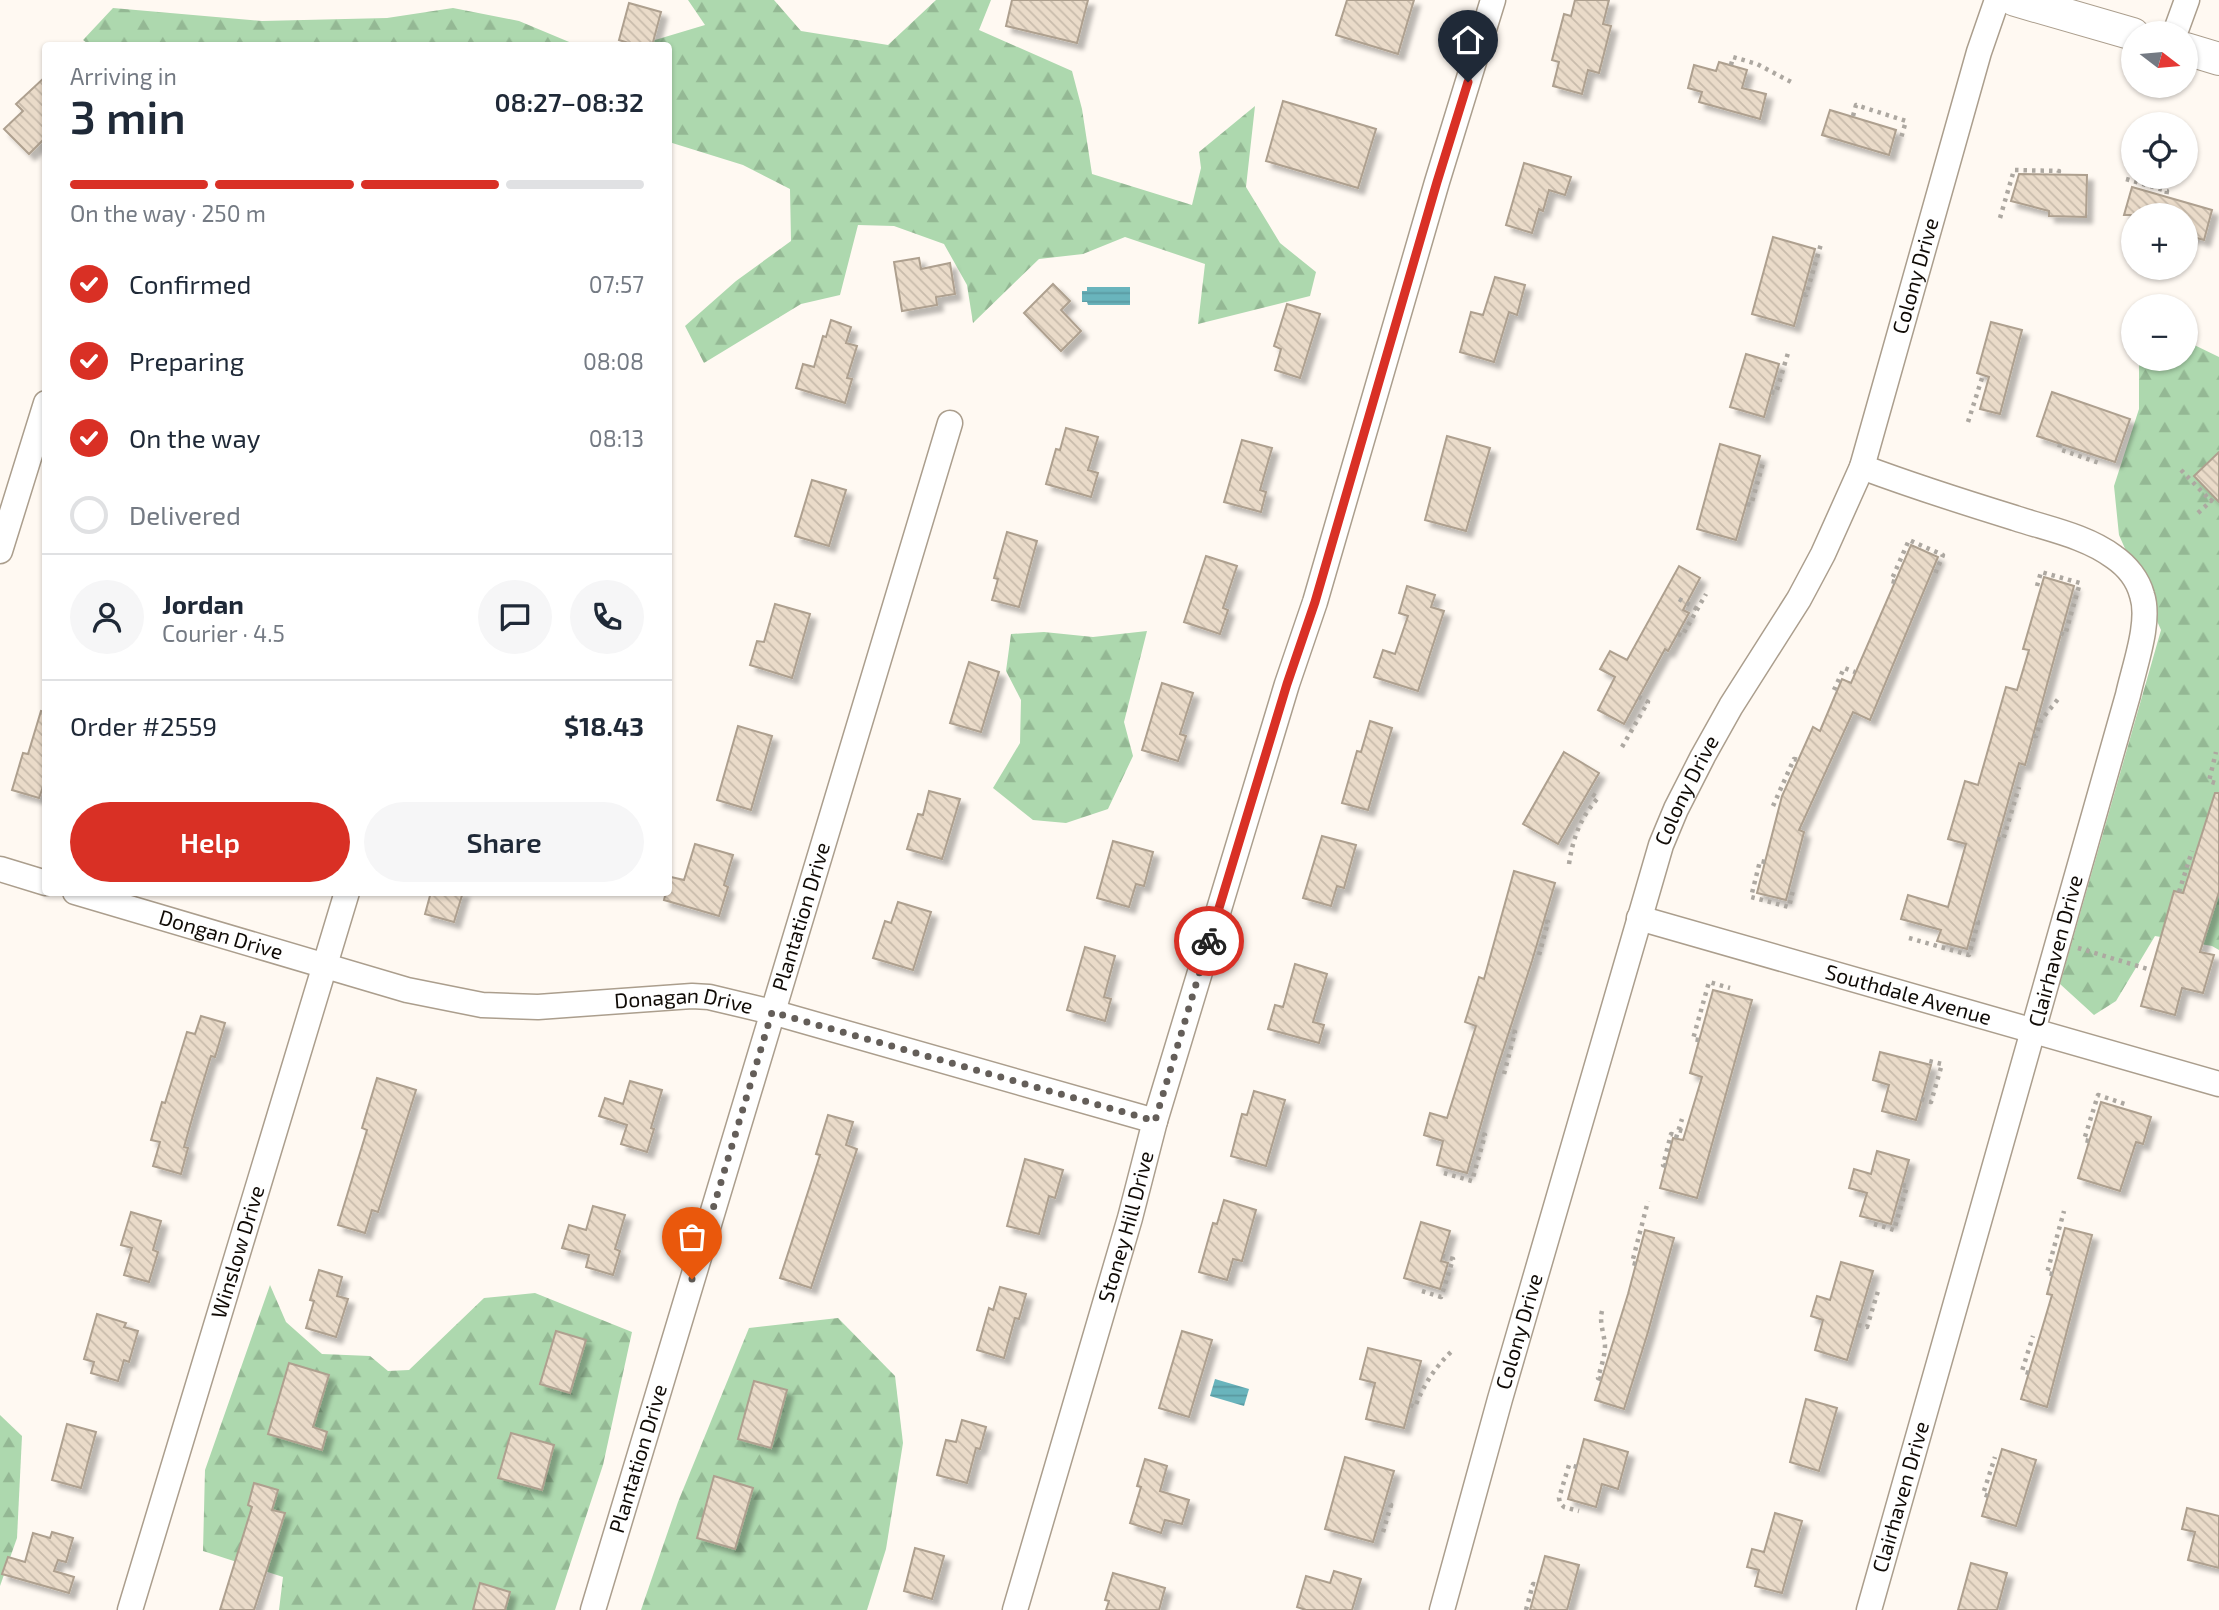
<!DOCTYPE html>
<meta charset="utf-8">
<style>
body{margin:0;font-family:"Exo 2",sans-serif;background:#f6f6f7;color:#1f2937;height:100vh;display:flex;flex-direction:column;font-size:26px;white-space:nowrap}
*{box-sizing:border-box;margin:0}
p{font-size:23px;color:#747a83}
.icon{flex:none;width:38px;height:38px;fill:none;stroke:currentColor;stroke-width:2;stroke-linecap:round;stroke-linejoin:round}
.map{position:relative;flex:1;overflow:hidden}
.sheet{position:absolute;left:42px;top:42px;width:630px;height:854px;display:flex;flex-direction:column;background:#fff;border-radius:7px;box-shadow:0 2px 5px #0004}
.sheet>*{flex:none}
.needle{width:46px;rotate:106deg}
.buttons{position:absolute;left:2121px;top:21px;display:grid;gap:14px}
.buttons a{display:grid;place-items:center;width:77px;height:77px;border-radius:50%;background:#fff;box-shadow:0 2px 5px #0004;font-size:35px}
.pin{position:absolute;display:grid;place-items:center;width:60px;height:60px;color:#fff;margin:-72px -30px;border-radius:50% 50% 50% 0;rotate:-45deg;box-shadow:0 0 7px #0007}
.pin .icon{rotate:45deg}
.courier{position:absolute;display:grid;place-items:center;width:70px;height:70px;margin:-35px;border:5px solid #d93025;border-radius:50%;background:#fff;color:#222;box-shadow:0 2px 9px #0007}
.overview em{font-style:normal;font-weight:600}
.overview div{display:flex;flex-direction:column-reverse}
.overview{display:flex;align-items:center;justify-content:space-between;height:119px;padding:0 28px}
h1{font-size:46px;font-weight:600;line-height:52px}
.bar{display:grid;grid-template-columns:repeat(4,1fr);gap:10px 7px;align-content:center;height:84px;padding:0 28px}
.bar i{height:9px;border-radius:5px;background:#e0e1e3}
.bar .current{background:#d93025}
.bar p{grid-column:span 4}
.line{display:flex;align-items:center;gap:18px;padding:0 28px;border-top:2px solid #e0e1e3}
.line div{flex:1}
.round{display:grid;place-items:center;flex:none;width:74px;height:74px;border-radius:37px;background:#f6f6f7}
ol{padding:0 28px;list-style:none}
li{display:flex;align-items:center;gap:21px;height:77px}
li p{margin-inline-start:auto}
li .icon{padding:7px;border-radius:50%;background:#d93025;color:#fff;stroke-width:4}
li:last-child{color:#747a83}
li i{width:38px;height:38px;border:4px solid #e0e1e3;border-radius:50%}
.primary-button{display:flex;gap:14px;margin-top:auto;padding:14px 28px}
.primary-button a{flex:1;height:80px;border-radius:42px;background:#d93025;color:#fff;font-size:28px;font-weight:600;line-height:80px;text-align:center}
.primary-button a+a{background:#f6f6f7;color:#1f2937}
.map>svg:first-child{display:block}
</style>
<div class="map">
<svg width="2219" height="1610" viewBox="0 0 2219 1610">
<defs>
<pattern id="forest-firs" width="22" height="20" patternUnits="userSpaceOnUse" patternTransform="scale(1.75)"><rect width="22" height="20" fill="#add8ae"/><path d="M5 1l3.5 6h-7zM16 11l3.5 6h-7z" fill="#94b894"/></pattern>
<pattern id="water-rules" width="6" height="5" patternUnits="userSpaceOnUse" patternTransform="scale(1.75)"><rect width="6" height="5" fill="#69b4bc"/><path d="M0 2.5h6" fill="none" stroke="#5a99a0"/></pattern>
<pattern id="building-back-hatch" width="6" height="6" patternUnits="userSpaceOnUse" patternTransform="scale(1.75)"><rect width="6" height="6" fill="#eadbc9"/><path d="M-1 5l2 2M0 0l6 6M5-1l2 2" fill="none" stroke="#c8bbab"/></pattern>
<filter id="shadow"><feDropShadow dx="6" dy="6" stdDeviation="2" flood-color="#0004"/></filter>
</defs>
<rect width="100%" height="100%" fill="#fff9f2"/>
<g fill="url(#forest-firs)">
<path d="M688,0h86l27,31 87,14 48,-45h55l-12,30 93,41 10,38 10,65 100,31 9,-37 -2,-16 56,-46 -9,81 34,56 36,29 -6,24 -112,28 7,-60 -80,-27 -42,17 -44,5 -66,64 -6,-38 -23,-41 -50,-18 -36,-1 -18,70 -39,9 -97,59 -19,-37 51,-45 55,-40 -1,-52 -47,-24 -74,-23 -1,-96h-33l70,-21z"/>
<path d="M113,8l149,13 125,-3 66,-10 66,13 55,23 12,1 -495,1 -8,-6z"/>
<path d="M2186,341l33,16v593l-7,-4 -57,-10 -39,65 -22,14 -34,-31 101,-354 -42,-95 -5,-49 25,-77v-50h47z"/>
<path d="M1147,631l-23,91 9,34 -25,53 -42,14 -33,-3 -40,-32 27,-45 1,-43 -15,-29 5,-37 33,-2 49,5z"/>
<path d="M270,1285l16,37 36,32 48,2 18,15 21,-1 75,-72 51,-5 97,39 -29,133 -48,145h-276l4,-33 -80,-26 2,-81z"/>
<path d="M838,1318l57,58 8,67 -17,106 -19,61h-226l37,-108 71,-174z"/>
<path d="M0,1415l22,21 -5,102 -17,48z"/>
</g>
<g fill="url(#water-rules)">
<path d="M1087,287h43v18h-42l-1,-3h-5v-11h5z"/>
<path d="M1215,1379l34,10 -5,17 -34,-10z"/>
</g>
<g fill="url(#building-back-hatch)" stroke="#aea08f" stroke-width="2" filter="url(#shadow)">
<path d="M1012,0h76l-11,43 -71,-17z"/>
<path d="M1347,0h67l-16,54 -62,-19z"/>
<path d="M1575,0h34l-6,24 8,2 -12,47 -11,-3 -6,24 -29,-8 6,-24 -7,-2 12,-46 7,2z"/>
<path d="M629,3l32,9 -9,34h-14l-19,-6z"/>
<path d="M1719,62l28,8 -5,18 24,6 -6,25 -61,-17 3,-10 -14,-4 6,-23 22,6z"/>
<path d="M46,76v61l-17,17 -25,-25 19,-18 -7,-7z"/>
<path d="M1283,101l93,28 -18,59 -92,-27z"/>
<path d="M1830,110l66,20 -7,25 -67,-20z"/>
<path d="M1524,163l47,14 -6,18 -16,-5 -6,21 -4,-2 -7,24 -26,-8z"/>
<path d="M2019,174l68,1 -1,42 -37,-1v-5l-38,-10z"/>
<path d="M2132,187l80,23 -8,30 -18,-5v-20h-62z"/>
<path d="M1773,237l42,12 -21,77 -42,-12z"/>
<path d="M919,258l2,11 29,-6 5,31 -19,3 1,8 -35,6 -8,-49z"/>
<path d="M1495,277l30,8 -8,30 -8,-3 -15,50 -34,-10 11,-40 12,3z"/>
<path d="M1053,284l17,17 -9,9 20,21 -20,20 -37,-38z"/>
<path d="M1287,304l33,10 -20,64 -25,-8 6,-21 -7,-3z"/>
<path d="M831,320l20,7 -5,16 11,3 -10,32 5,1 -7,24 -49,-15 7,-24 11,3 9,-31 3,1z"/>
<path d="M1991,322l31,8 -22,84 -20,-5 9,-32 -12,-4z"/>
<path d="M1746,354l33,10 -15,53 -34,-10z"/>
<path d="M2052,392l78,27 -15,43 -78,-26z"/>
<path d="M1066,428l32,9 -10,33 10,3 -7,24 -45,-13 10,-35 4,1z"/>
<path d="M1447,436l43,12 -24,83 -41,-11z"/>
<path d="M1242,440l30,8 -12,42 6,2 -5,20 -37,-10z"/>
<path d="M1720,444l40,12 -24,84 -39,-11z"/>
<path d="M2219,452v50l-25,-26z"/>
<path d="M812,480l34,10 -17,56 -34,-10z"/>
<path d="M1007,532l30,9 -18,66 -27,-7 6,-21 -4,-1z"/>
<path d="M1911,545l27,12 -68,163 -17,-8 -54,118 5,2 -18,68 -29,-7 25,-97 31,-69 7,4 22,-52 9,4z"/>
<path d="M1206,556l31,10 -14,42 5,2 -8,24 -36,-12z"/>
<path d="M1679,566l21,12 -17,32 6,3 -21,38 -3,-2 -41,75 -26,-14 17,-33 -15,-8 10,-18 17,9z"/>
<path d="M2044,577l30,9 -49,179 -6,-2 -52,186 -30,-8 4,-11 -40,-11 7,-24 40,12 18,-63 -18,-5 17,-58 13,4 28,-98 11,3 12,-40 -6,-1z"/>
<path d="M1407,586l28,9 -4,12 13,4 -26,80 -44,-14 9,-27 12,4 13,-38 -9,-3z"/>
<path d="M775,604l35,10 -18,64 -42,-13 7,-24 7,1z"/>
<path d="M969,662l30,10 -18,60 -31,-9z"/>
<path d="M1162,683l31,10 -13,41 6,2 -8,25 -36,-11z"/>
<path d="M41,711l5,1v66l-7,20 -27,-8 11,-37 5,1z"/>
<path d="M1370,721l22,7 -24,82 -26,-7 15,-52 4,1z"/>
<path d="M738,726l34,10 -21,74 -34,-10z"/>
<path d="M1564,752l35,21 -41,71 -35,-20z"/>
<path d="M929,791l31,8 -18,60 -35,-10 11,-35 5,1z"/>
<path d="M2215,793h4v99l-19,60 14,3 -11,38 -21,-5 -7,27 -34,-9 33,-115 9,2z"/>
<path d="M1322,836l34,9 -12,43 -7,-2 -6,20 -28,-8z"/>
<path d="M1113,841l40,11 -9,34 -8,-2 -7,23 -32,-9z"/>
<path d="M695,844l38,11 -9,30 4,2 -9,29 -55,-16 2,-8h2l3,-15 13,3z"/>
<path d="M1514,871l41,12 -23,78 -36,111 -29,101 -30,-8 6,-24 -19,-6 6,-22 17,5 29,-92 -11,-4 14,-45 5,2z"/>
<path d="M431,892h32l-9,30 -29,-8z"/>
<path d="M898,902l33,10 -18,58 -40,-12 12,-37 6,2z"/>
<path d="M1085,947l30,9 -11,41 7,2 -6,22 -38,-11z"/>
<path d="M1295,964l32,10 -14,48 11,3 -5,18 -51,-14 7,-24 8,2z"/>
<path d="M1713,990l39,10 -55,198 -37,-10 13,-50 10,2 19,-63 -12,-4z"/>
<path d="M201,1016l24,7 -10,34 -4,-1 -17,56 -10,35 4,1 -7,26 -28,-8 7,-24 -9,-2 11,-38 3,1 22,-71 8,2z"/>
<path d="M1880,1052l51,13 -15,55 -34,-9 7,-26 -16,-5z"/>
<path d="M377,1078l39,12 -38,122 -6,-2 -7,23 -27,-8 29,-95 -5,-2z"/>
<path d="M630,1081l32,9 -11,38 3,1 -7,23 -26,-8 6,-19 -28,-9 6,-18 18,6z"/>
<path d="M1254,1091l31,9 -19,66 -35,-10 11,-42 5,1z"/>
<path d="M2101,1102l50,15 -8,27 -7,-2 -16,49 -42,-13z"/>
<path d="M828,1115l25,7 -7,23 11,4 -46,139 -31,-10 40,-123 -4,-1z"/>
<path d="M1877,1151l32,9 -18,64 -31,-8 7,-23 -18,-5 5,-19 17,5z"/>
<path d="M1025,1159l38,11 -8,28 -6,-2 -10,38 -32,-8z"/>
<path d="M1224,1200l32,10 -14,51 -9,-2 -6,21 -28,-8 14,-49 4,1z"/>
<path d="M593,1206l32,9 -10,34 5,2 -7,24 -27,-8 3,-12 -27,-7 7,-23 17,5z"/>
<path d="M131,1212l30,9 -8,29 5,2 -9,30 -25,-7 8,-27 -11,-3z"/>
<path d="M1421,1222l29,9 -9,30 7,2 -8,26 -36,-11z"/>
<path d="M2065,1228l27,7 -45,172 -26,-8 31,-104 -5,-1z"/>
<path d="M1645,1230l29,8 -26,94 -24,77 -29,-9 33,-106z"/>
<path d="M1841,1262l32,9 -26,89 -32,-10 8,-30 -12,-4 6,-20 13,4z"/>
<path d="M319,1270l23,7 -5,19 11,3 -12,38 -30,-9 8,-27 -4,-1z"/>
<path d="M1000,1287l26,7 -7,25 -4,-1 -11,40 -27,-8 12,-42 4,2z"/>
<path d="M97,1314l29,9 -2,4 14,4 -9,31 -5,-2 -6,21 -27,-8 3,-11 -10,-3z"/>
<path d="M556,1331l30,9 -16,53 -30,-9z"/>
<path d="M1182,1331l30,9 -23,77 -30,-9z"/>
<path d="M1368,1348l53,13 -17,67 -38,-9 9,-36 -15,-4z"/>
<path d="M289,1363l40,12 -16,52 14,5 -5,18 -54,-16z"/>
<path d="M754,1381l33,9 -16,58 -33,-9z"/>
<path d="M1806,1399l31,9 -18,63 -29,-9z"/>
<path d="M962,1420l24,7 -6,22 -4,-1 -9,35 -30,-8 9,-35 10,2z"/>
<path d="M67,1424l29,8 -15,56 -29,-8z"/>
<path d="M511,1433l43,12 -12,45 -44,-12z"/>
<path d="M1584,1439l44,13 -10,37 -16,-5 -6,23 -28,-8z"/>
<path d="M2002,1449l34,11 -20,66 -34,-10z"/>
<path d="M1345,1457l49,14 -21,71 -48,-13z"/>
<path d="M1145,1459l22,7 -7,25 29,9 -7,24 -17,-4 -4,13 -31,-10 11,-36 -4,-1z"/>
<path d="M714,1476l39,12 -18,61 -38,-11z"/>
<path d="M254,1483l24,7 -6,20 13,3 -31,97h-34l32,-103 -4,-2z"/>
<path d="M2187,1508l32,8v52l-31,-8 7,-28 -13,-3z"/>
<path d="M1775,1513l27,8 -20,72 -27,-7 4,-16 -12,-3 5,-18 12,3z"/>
<path d="M52,1532l21,6 -7,24 -8,-2 -4,11 20,6 -5,16 -67,-19 6,-17 17,5 8,-29 17,5z"/>
<path d="M915,1548l29,8 -12,43 -28,-8z"/>
<path d="M1545,1556l34,9 -12,45h-37z"/>
<path d="M1971,1563l36,10 -10,37h-39z"/>
<path d="M1334,1571l27,8 -9,31h-46l-9,-3 9,-31 24,7z"/>
<path d="M1113,1573l52,15 -6,22h-53l3,-9 -4,-1z"/>
<path d="M480,1583l30,9 -5,18h-32z"/>
</g>
<g fill="none" stroke-linecap="round" stroke-linejoin="round">
<g stroke="#ab9e8d" stroke-width="27">
<g id="minor">
<path d="M2175,33l12,-33"/>
<path d="M1862,467c51,19 101,35 153,51 33,11 71,18 99,39 13,9 24,23 28,38 9,27 -8,72 -14,100l-259,915"/>
<path d="M0,551l46,-148"/>
<path d="M0,869l46,14"/>
<path id="s1" d="M75,892l332,98 75,15 56,2 154,-11 17,1 63,15 383,109"/>
<path id="s2" d="M1639,918l580,166"/>
<path id="s3" d="M130,1610l217,-718"/>
<path id="s4" d="M593,1610l357,-1187"/>
<path id="s5" d="M1015,1610l115,-392 25,-97 132,-437 28,-82 122,-420 56,-182"/>
<path id="s6" d="M1442,1610l58,-211 161,-554 15,-36 27,-53 28,-50 68,-107 24,-45 39,-87 117,-415 18,-52"/>
</g>
</g>
<g stroke="#ab9e8d" stroke-width="34">
<g id="major">
<path d="M2015,0l118,34"/>
<path d="M2186,49l33,10"/>
</g>
</g>
<g stroke="#ada8a1" stroke-width="4.5" stroke-dasharray="3.5 5" stroke-linecap="butt">
<path d="M1731,65l2,-8 24,7 36,19"/>
<path d="M1853,116l3,-11 50,16 -5,17"/>
<path d="M2126,179l41,12 -1,6"/>
<path d="M2000,218l14,-48 45,1 -1,4"/>
<path d="M1803,294l3,1 15,-51"/>
<path d="M1771,392l5,1 12,-40"/>
<path d="M1968,422l15,-47"/>
<path d="M2060,444l-1,5 43,15"/>
<path d="M2181,470l30,31 3,-4"/>
<path d="M1747,504l4,1 12,-42"/>
<path d="M2198,513l13,-12"/>
<path d="M1895,582l-4,-1 18,-41 34,15 -9,21"/>
<path d="M2037,586l4,-14 39,11 -15,52 -5,-2"/>
<path d="M1679,599l18,10"/>
<path d="M1678,634l4,2 24,-42"/>
<path d="M1834,690l10,-22 11,4"/>
<path d="M2033,736h3l5,-16 18,-22"/>
<path d="M1622,747l26,-45 -9,-5"/>
<path d="M2215,783l-6,-2 7,-29"/>
<path d="M1773,806l21,-47 4,1"/>
<path d="M1997,839l6,1 16,-53"/>
<path d="M1765,862l-5,-1 -9,36 38,10 4,-17"/>
<path d="M1569,864c4,-26 11,-46 29,-66l-9,-6"/>
<path d="M2179,892l13,-41"/>
<path d="M1909,938l60,17 9,-33 -4,-1"/>
<path d="M2078,948l73,22"/>
<path d="M1539,955l9,-33 -5,-1"/>
<path d="M1699,1040l-6,-1 16,-57 21,6"/>
<path d="M1504,1074l11,-42 -6,-1"/>
<path d="M1921,1099l10,3 11,-38 -17,-4"/>
<path d="M1679,1130l7,2"/>
<path d="M1676,1138l6,-19"/>
<path d="M2089,1141l-5,-1 14,-45 30,10"/>
<path d="M1666,1166l-3,-1 8,-31 6,2"/>
<path d="M1444,1173l28,8 13,-46 -6,-2"/>
<path d="M1874,1224l20,6 13,-44 -5,-1"/>
<path d="M1636,1264l-4,-1 16,-62"/>
<path d="M2053,1274l-6,-1 17,-62"/>
<path d="M1422,1291l19,6 12,-38 -10,-3"/>
<path d="M1858,1325l9,2 11,-36"/>
<path d="M2029,1373l-7,-2 11,-35"/>
<path d="M1601,1379l-3,-1c3,-11 7,-22 7,-33 -1,-12 -6,-23 -3,-34"/>
<path d="M1410,1405l5,2c9,-23 20,-40 38,-57"/>
<path d="M1577,1467l-8,-2 -10,33 1,5 4,4 15,4"/>
<path d="M1988,1496l-5,-2 12,-37"/>
<path d="M1383,1532l8,-27 -6,-2"/>
<path d="M1526,1610l7,-26 4,1"/>
</g>
<use href="#minor" stroke="#fff" stroke-width="24"/>
<use href="#major" stroke="#fff" stroke-width="32"/>
</g>
<g fill="none" stroke-linecap="round" stroke-linejoin="round">
<path stroke="#645e59" stroke-width="7" stroke-dasharray="0 12.6" d="M692,1279l80,-267 383,109 54,-180"/>
<path stroke="#d93025" stroke-width="9" d="M1209,941l78,-257 28,-82 122,-420 31,-100"/>
</g>
<g text-anchor="middle" stroke-width="5" stroke-linejoin="round" paint-order="stroke">
<g font-size="21" fill="#100b06" stroke="#fff">
<text dy="7" stroke="none"><textPath href="#s6" startOffset="1423">Colony Drive</textPath></text>
<text dy="7" stroke="none"><textPath href="#s6" startOffset="856">Colony Drive</textPath></text>
<text dy="7" stroke="none"><textPath href="#s4" startOffset="724">Plantation Drive</textPath></text>
<text dy="7" stroke="none"><textPath href="#s1" startOffset="152">Dongan Drive</textPath></text>
<text transform="translate(2056 951) rotate(-75)" y="7">Clairhaven Drive</text>
<text dy="7" stroke="none"><textPath href="#s2" startOffset="280">Southdale Avenue</textPath></text>
<text dy="7" stroke="none"><textPath href="#s1" startOffset="625">Donagan Drive</textPath></text>
<text dy="7" stroke="none"><textPath href="#s5" startOffset="399">Stoney Hill Drive</textPath></text>
<text dy="7" stroke="none"><textPath href="#s3" startOffset="374">Winslow Drive</textPath></text>
<text dy="7" stroke="none"><textPath href="#s6" startOffset="289">Colony Drive</textPath></text>
<text dy="7" stroke="none"><textPath href="#s4" startOffset="158">Plantation Drive</textPath></text>
<text transform="translate(1901 1497) rotate(-74)" y="7">Clairhaven Drive</text>
</g>
</g>
</svg>
<div class="buttons">
<a><svg class="needle" viewBox="-14 -14 28 28"><path d="M0-13l5 13h-10z" fill="#e53935"/><path d="M0 13l5-13h-10z" fill="#747a83"/></svg></a>
<a><svg class="icon" aria-label="locate" viewBox="0 0 24 24"><circle cx="12" cy="12" r="6"/><path d="M12 2v4M12 18v4M2 12h4M18 12h4"/></svg></a>
<a>+</a>
<a>−</a>
</div>
<div class="pin" style="left:692px;top:1279px;background:#ea580c"><svg class="icon" aria-label="bag" viewBox="0 0 24 24"><path d="M5 8h14l-1 12H6zM9 8a3 3 0 0 1 6 0"/></svg></div>
<div class="pin" style="left:1468px;top:82px;background:#1f2937"><svg class="icon" aria-label="home" viewBox="0 0 24 24"><path d="M3 11l9-7 9 7M6 9v11h12V9"/></svg></div>
<div class="courier" style="left:1209px;top:941px"><svg class="icon" aria-label="bike" viewBox="0 0 24 24"><circle cx="6" cy="16" r="4"/><circle cx="18" cy="16" r="4"/><path d="M6 16l4-8h5l3 8M10 8l3 8H6M13 5h3"/></svg></div>
<section class="sheet">
<div class="overview"><div><h1>3 min</h1><p>Arriving in</p></div><em>08:27–08:32</em></div>
<div class="bar"><i class="current"></i><i class="current"></i><i class="current"></i><i></i><p>On the way · 250 m</p></div>
<ol>
<li><svg class="icon" aria-label="check" viewBox="0 0 24 24"><path d="M5 12l5 5 9-10"/></svg>Confirmed<p>07:57</p></li>
<li><svg class="icon" aria-label="check" viewBox="0 0 24 24"><path d="M5 12l5 5 9-10"/></svg>Preparing<p>08:08</p></li>
<li><svg class="icon" aria-label="check" viewBox="0 0 24 24"><path d="M5 12l5 5 9-10"/></svg>On the way<p>08:13</p></li>
<li><i></i>Delivered</li>
</ol>
<div class="line" style="height:126px"><a class="round"><svg class="icon" aria-label="person" viewBox="0 0 24 24"><circle cx="12" cy="8" r="4"/><path d="M4 21q1-7 8-7t8 7"/></svg></a><div><b>Jordan</b><p>Courier · 4.5</p></div><a class="round"><svg class="icon" aria-label="chat" viewBox="0 0 24 24"><path d="M4 5h16v11H9l-5 4z"/></svg></a><a class="round"><svg class="icon" aria-label="phone" viewBox="0 0 24 24"><path d="M5 4h4l2 5-3 2q2 4 5 5l2-3 5 2v4C11 20 4 13 5 4z"/></svg></a></div>
<div class="line" style="height:91px"><div>Order #2559</div><b>$18.43</b></div>
<div class="primary-button"><a>Help</a><a>Share</a></div>
</section>
</div>
